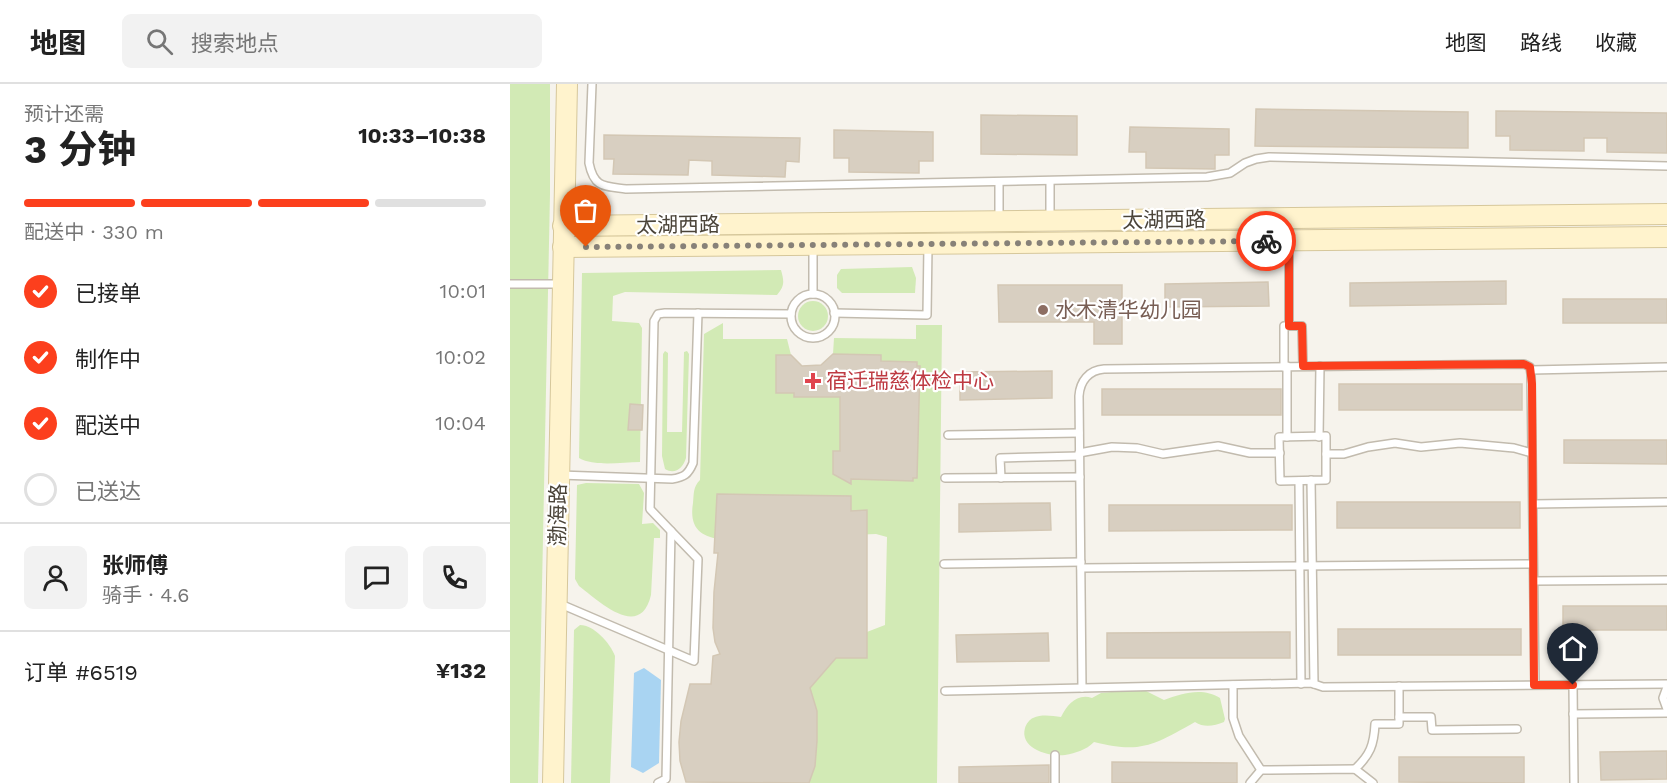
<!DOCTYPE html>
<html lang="zh">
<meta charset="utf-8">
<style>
body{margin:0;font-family:"Work Sans","Noto Sans SC",sans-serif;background:#f2f2f2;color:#222;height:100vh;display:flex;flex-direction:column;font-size:22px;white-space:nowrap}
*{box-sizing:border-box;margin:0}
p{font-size:20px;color:#767676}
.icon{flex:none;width:33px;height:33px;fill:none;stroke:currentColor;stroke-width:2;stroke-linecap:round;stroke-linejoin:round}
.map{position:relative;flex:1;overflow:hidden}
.details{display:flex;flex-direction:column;background:#fff;width:510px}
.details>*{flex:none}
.pin{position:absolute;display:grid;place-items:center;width:51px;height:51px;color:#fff;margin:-62px -26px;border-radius:50% 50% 50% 0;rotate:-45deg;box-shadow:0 0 6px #0007}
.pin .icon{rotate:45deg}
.courier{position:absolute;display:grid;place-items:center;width:60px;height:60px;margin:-30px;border:4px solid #fc3f1d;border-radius:50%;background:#fff;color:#222;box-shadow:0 2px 8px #0007}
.head em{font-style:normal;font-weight:700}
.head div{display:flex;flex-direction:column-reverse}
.head{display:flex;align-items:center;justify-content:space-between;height:102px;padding:0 24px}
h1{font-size:39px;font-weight:700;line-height:45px}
.bar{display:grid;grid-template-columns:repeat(4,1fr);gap:9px 6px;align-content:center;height:72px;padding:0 24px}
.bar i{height:8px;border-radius:4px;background:#e0e0e0}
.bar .on{background:#fc3f1d}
.bar p{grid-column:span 4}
.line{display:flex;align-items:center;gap:15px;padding:0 24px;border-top:2px solid #e0e0e0}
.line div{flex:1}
.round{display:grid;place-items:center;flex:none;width:63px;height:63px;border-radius:9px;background:#f2f2f2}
ol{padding:0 24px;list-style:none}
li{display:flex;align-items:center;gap:18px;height:66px}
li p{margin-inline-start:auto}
li .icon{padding:6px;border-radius:50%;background:#fc3f1d;color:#fff;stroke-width:4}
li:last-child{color:#767676}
li i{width:33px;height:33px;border:3px solid #e0e0e0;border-radius:50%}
header{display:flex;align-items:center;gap:36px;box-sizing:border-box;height:84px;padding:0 30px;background:#fff;border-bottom:2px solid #e0e0e0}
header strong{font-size:28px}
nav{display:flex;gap:33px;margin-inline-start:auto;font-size:21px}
.search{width:420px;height:54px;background:#f2f2f2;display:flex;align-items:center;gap:15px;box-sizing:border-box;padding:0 21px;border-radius:9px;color:#767676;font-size:22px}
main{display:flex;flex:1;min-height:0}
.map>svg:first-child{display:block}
</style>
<header>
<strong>地图</strong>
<div class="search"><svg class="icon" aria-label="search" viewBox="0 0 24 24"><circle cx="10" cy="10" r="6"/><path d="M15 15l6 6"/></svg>搜索地点</div>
<nav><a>地图</a><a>路线</a><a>收藏</a></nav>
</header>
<main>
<section class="details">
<div class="head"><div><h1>3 分钟</h1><p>预计还需</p></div><em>10:33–10:38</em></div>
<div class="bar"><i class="on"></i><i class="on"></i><i class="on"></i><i></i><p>配送中 · 330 m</p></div>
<ol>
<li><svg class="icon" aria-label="check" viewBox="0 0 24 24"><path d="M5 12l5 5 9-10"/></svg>已接单<p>10:01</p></li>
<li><svg class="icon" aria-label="check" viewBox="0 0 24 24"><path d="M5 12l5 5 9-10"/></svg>制作中<p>10:02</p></li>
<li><svg class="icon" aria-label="check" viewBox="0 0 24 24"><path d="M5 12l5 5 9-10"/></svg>配送中<p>10:04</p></li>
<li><i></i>已送达</li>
</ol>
<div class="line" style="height:108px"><a class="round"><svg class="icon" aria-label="person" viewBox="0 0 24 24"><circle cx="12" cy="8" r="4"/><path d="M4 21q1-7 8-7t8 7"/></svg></a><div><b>张师傅</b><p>骑手 · 4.6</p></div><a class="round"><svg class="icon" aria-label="chat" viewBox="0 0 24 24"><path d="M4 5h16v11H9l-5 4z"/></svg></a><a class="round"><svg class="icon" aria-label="phone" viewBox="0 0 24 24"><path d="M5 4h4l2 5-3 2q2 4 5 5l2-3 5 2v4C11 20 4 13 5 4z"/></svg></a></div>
<div class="line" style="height:78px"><div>订单 #6519</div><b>¥132</b></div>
</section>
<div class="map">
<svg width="1157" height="699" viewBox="0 0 1157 699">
<rect width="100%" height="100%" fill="#f6f3ec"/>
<g fill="#d2eab5">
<path d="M0,0h40v110l-12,589h-28z"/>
<path d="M402,183l4,11 -1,15h-73l-5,-5v-13l4,-6z"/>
<path d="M271,186c3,11 4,16 -4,25l-152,-3 -12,4 -1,25 27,2 3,5 -2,134c-18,0 -45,5 -61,-4l3,-185z"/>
<circle cx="303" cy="232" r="15"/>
<path d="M213,239v16h64l4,16 11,11 19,-1 12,-11 1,-16 82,1v-14h26l-5,458h-164l7,-7 35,-124 70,-27 2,-88 -11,-3 -152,6c-24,-3 -35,-12 -31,-37 1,-10 0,-16 7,-23l4,-146z"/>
<path d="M155,267l3,2 -1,79h15l2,-80 3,-1 2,3 -3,104c-3,10 -11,17 -21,11l-3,-13 1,-102z"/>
<path d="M76,399l53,1 5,9 -2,31 11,-1 7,7v8h-6l-3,57c-11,46 -52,6 -72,-9l-4,-7 2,-94z"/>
<path d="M70,541c14,0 30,18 35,31l-5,127h-39l3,-153z"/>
<path d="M622,606l14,1 18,9c18,-7 39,-13 56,-2l5,21 -1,3c-10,4 -20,6 -29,0 -41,23 -54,32 -101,20 -8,8 -18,11 -29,13 -15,2 -46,-6 -40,-27 1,-4 5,-9 8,-10 9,-4 19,-2 28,-1 6,-12 16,-24 31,-19l9,-5z"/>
</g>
<path fill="#a9d4f2" d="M134,584l17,12 -2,83 -16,10 -12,-6 3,-94z"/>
<g fill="#d8cfc1" stroke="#d3c7b4" stroke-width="1.5">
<path d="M746,25l212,3v36l-213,-2z"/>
<path d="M986,27l171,2v40l-60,-1v-14h-23v13l-74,-1v-14h-14z"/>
<path d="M471,31l96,1v39l-96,-1z"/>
<path d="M620,43l99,2v26h-14v14l-69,-1v-16h-17z"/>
<path d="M324,46l99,2v29h-14v12l-70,-1v-14h-15z"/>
<path d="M94,51l196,3 -1,24 -13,-1 -1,16 -73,-2v-14l-23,-1 -1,15 -75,-1 1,-15h-10z"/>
<path d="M996,197v23l-156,2v-23z"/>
<path d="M758,198l1,24 -104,1v-23z"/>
<path d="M488,201h124v59h-28v-22h-95z"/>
<rect x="1053" y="215" width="104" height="24"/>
<path d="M323,270l48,1v6l36,1v4h3l-3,112h-4v3l-62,-2v5l-18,-10v-23h7v-54h-46v-4h-18v-38h15l11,11 19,-1z"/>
<path d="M542,287v27l-92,2v-28z"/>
<rect x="829" y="300" width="183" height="26"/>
<rect x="592" y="305" width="179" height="26"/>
<path d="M120,320l13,1 -1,25h-14z"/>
<path d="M1054,356h103v24l-103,-1z"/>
<path d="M207,410l134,2v15l16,-1v148h-31l-26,30 7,23v30l-2,25 -6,17 -123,-1 -6,-21 -1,-19 2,-21 9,-37h21l2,-28 7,-2 -5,-12 -2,-14 1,-36 4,-39h-4z"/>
<rect x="827" y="418" width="183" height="26"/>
<path d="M540,419l1,27 -92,2v-28z"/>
<path d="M599,421h183v25l-183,1z"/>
<rect x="1053" y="522" width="104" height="24"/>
<rect x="828" y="545" width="183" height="26"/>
<path d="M780,548v26h-183v-25z"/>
<path d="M538,549l1,28 -92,1 -1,-27z"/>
<path d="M1157,667v28l-66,1 -1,-28z"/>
<path d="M889,673h125v26l-125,-1z"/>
<path d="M602,678l125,1v20h-125z"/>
<path d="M539,681v18h-90v-16z"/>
</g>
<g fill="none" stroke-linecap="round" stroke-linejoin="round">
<g stroke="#c2bbae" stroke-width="10">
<g id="lane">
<path d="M82,0l-3,79c5,25 15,23 37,26l581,-12 23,-4 15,-10 11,-4 13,-2 398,9"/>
<path d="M540,97v37"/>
<path d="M489,135v-37"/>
<path d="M779,137v105"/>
<path d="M0,200h52"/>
<path d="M303,210v-48"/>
<circle cx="303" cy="232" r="22"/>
<path d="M324,229l93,2 1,-69"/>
<path d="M777,282v71"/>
<path d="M774,283v-41h18l1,40"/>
<path d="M1021,286l135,-3"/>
<path d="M438,351l131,-2"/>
<path d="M816,352v44l-46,1 -1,-44z"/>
<path d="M809,353l1,-71"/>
<path d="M569,369l33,-6 25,1 26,6 55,-8 32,7h30"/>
<path d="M816,370h18l24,-7 27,-4 26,4 39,-4 54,5 18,5"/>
<path d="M50,391l112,4c12,-2 16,-4 21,-16l5,-150"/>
<path d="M435,394l135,-1"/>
<path d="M491,394l-1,-20 79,-2"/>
<path d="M801,396l3,204"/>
<path d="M789,397l2,203"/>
<path d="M1023,420l134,-2"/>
<path d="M434,480l137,-2"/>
<path d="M571,484l452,-4"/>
<path d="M1024,497l133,-1"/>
<path d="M48,519l136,58 4,-102 -27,-28"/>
<path d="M723,601v33l6,18 22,34"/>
<path d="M1063,601l1,98"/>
<path d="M1157,603l-4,11 4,11"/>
<path d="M572,604l-3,-292c1,-15 10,-26 25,-27l420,-5 6,3 1,7 4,311"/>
<path d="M435,607l366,-8 12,4 344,-3"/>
<path d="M1063,630l94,-1"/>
<path d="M889,633h32l1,13 85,-1"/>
<path d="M545,671v28"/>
<path d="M845,685c15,-14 19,-24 20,-45h24v-38"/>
<path d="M148,699l8,-4 5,-248 -21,-22 4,-188 4,-7 7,-1 126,1"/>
<path d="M740,699l11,-13 94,-1 18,14"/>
</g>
</g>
<g stroke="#d6c79b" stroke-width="22">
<g id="secondary">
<path d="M53,142l1104,-12"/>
<path d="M53,163l1104,-10"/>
<path d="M43,699l14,-699"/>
</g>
</g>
<use href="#lane" stroke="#fff" stroke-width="7"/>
<use href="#secondary" stroke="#fff3cd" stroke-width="20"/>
</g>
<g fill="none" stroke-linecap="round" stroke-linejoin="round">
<path stroke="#878178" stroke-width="6" stroke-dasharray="0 10.8" d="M76,163l680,-6"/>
<path stroke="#fc3f1d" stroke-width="8" d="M756,157h23v85h13l1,40 221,-2 6,3 2,17 2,301h39"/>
</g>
<circle fill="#8d6e63" stroke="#fff" stroke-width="2" cx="533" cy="226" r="6"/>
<path fill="#e0444e" stroke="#fff" stroke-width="2" d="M300 288h6v6h6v6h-6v6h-6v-6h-6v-6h6z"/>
<g text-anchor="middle" stroke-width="4.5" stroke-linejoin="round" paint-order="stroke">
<g font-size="21" fill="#4b4439" stroke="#fff">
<text transform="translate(654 136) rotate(-1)" y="7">太湖西路</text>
<text transform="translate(168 141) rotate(-1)" y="7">太湖西路</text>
<text transform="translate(48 431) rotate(-89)" y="7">渤海路</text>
</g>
<g font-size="21" fill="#785e54" stroke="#fff" text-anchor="start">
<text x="545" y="233">水木清华幼儿园</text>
</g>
<g font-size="21" fill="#be3a42" stroke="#fff" text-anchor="start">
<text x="316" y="304">宿迁瑞慈体检中心</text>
</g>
</g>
</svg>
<div class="pin" style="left:76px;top:163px;background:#ea580c"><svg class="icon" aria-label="bag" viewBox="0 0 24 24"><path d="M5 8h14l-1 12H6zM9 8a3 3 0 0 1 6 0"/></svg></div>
<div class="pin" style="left:1063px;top:601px;background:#1f2937"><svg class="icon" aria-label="home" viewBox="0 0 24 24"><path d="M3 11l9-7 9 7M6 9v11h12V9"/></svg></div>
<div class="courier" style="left:756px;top:157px"><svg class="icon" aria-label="bike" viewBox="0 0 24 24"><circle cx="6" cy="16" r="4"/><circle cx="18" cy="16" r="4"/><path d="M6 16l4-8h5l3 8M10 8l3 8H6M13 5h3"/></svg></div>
</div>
</main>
